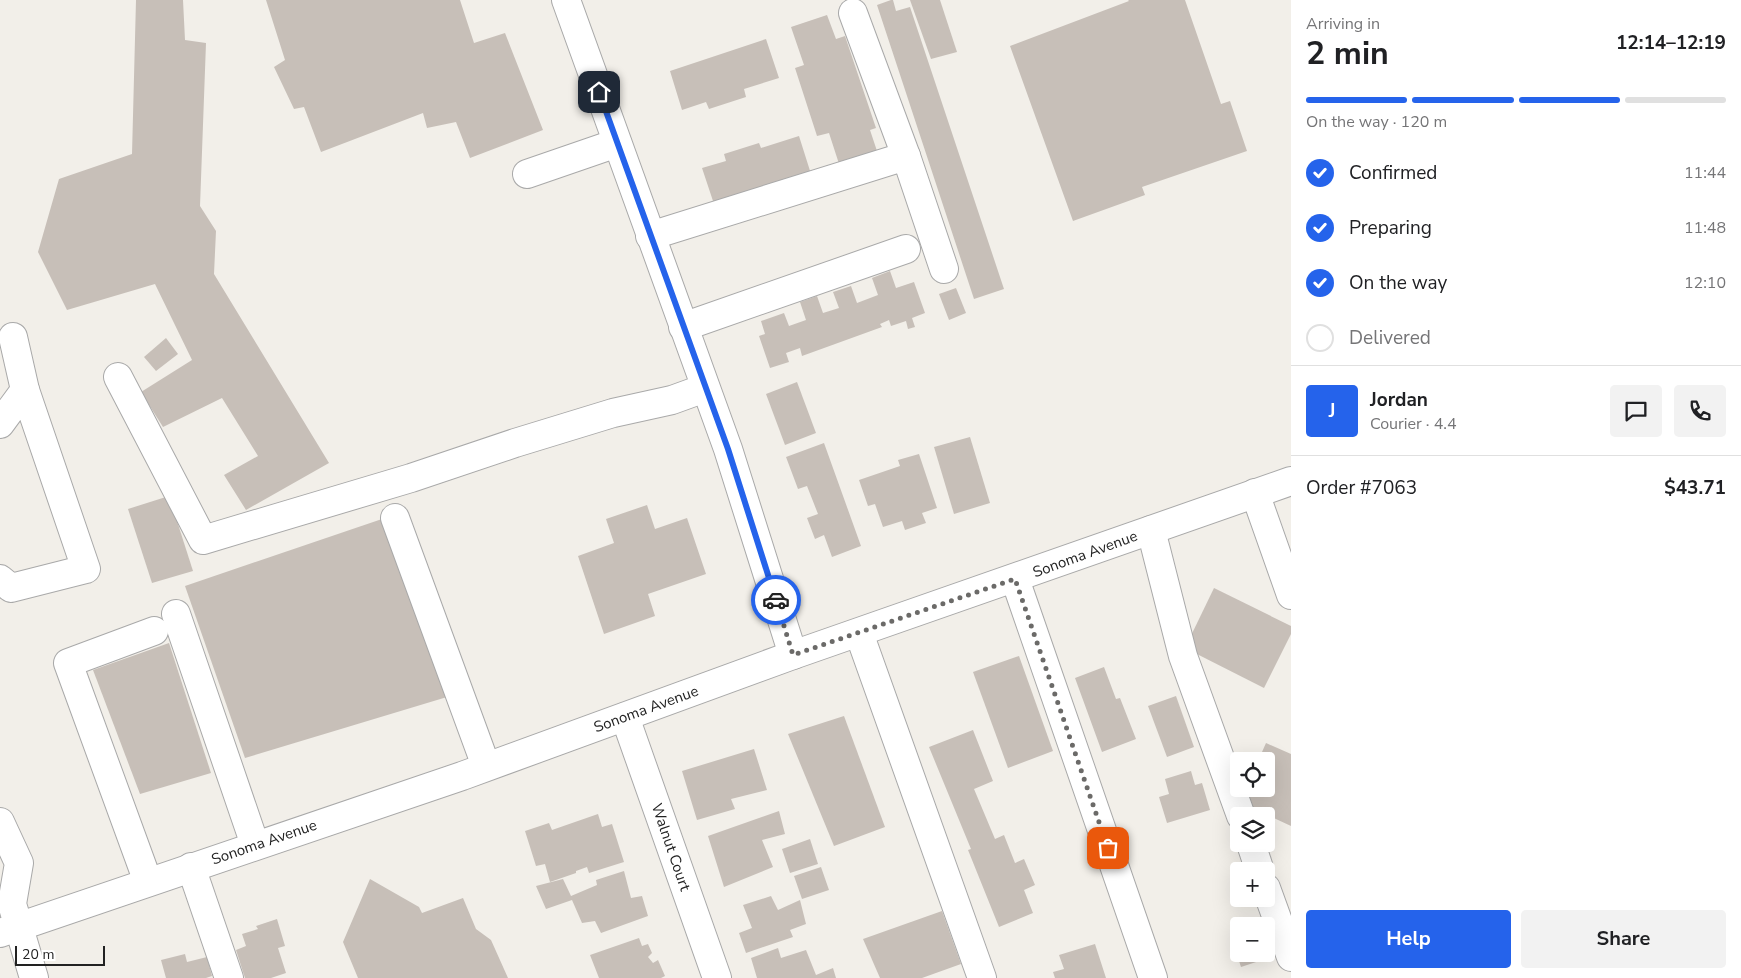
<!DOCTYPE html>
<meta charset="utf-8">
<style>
body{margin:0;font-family:"Nunito Sans",sans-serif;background:#f2f2f2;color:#202124;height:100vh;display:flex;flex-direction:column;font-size:19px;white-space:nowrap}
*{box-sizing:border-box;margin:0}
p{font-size:16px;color:#757577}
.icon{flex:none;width:28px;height:28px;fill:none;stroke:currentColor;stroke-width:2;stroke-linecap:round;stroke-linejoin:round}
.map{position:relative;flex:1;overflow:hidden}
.sheet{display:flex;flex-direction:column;background:#fff;width:450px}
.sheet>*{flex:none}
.controls{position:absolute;left:1230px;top:752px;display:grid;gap:10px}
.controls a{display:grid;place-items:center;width:45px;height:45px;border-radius:5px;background:#fff;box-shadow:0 5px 20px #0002;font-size:25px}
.scale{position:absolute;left:15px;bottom:12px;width:90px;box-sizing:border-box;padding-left:5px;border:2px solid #222;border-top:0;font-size:14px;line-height:18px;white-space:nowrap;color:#222;-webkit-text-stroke:4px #fff;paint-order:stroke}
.pin{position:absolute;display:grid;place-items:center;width:42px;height:42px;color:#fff;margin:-21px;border-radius:10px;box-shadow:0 2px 8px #0006}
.courier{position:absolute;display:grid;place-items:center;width:50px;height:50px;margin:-25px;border:4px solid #2563eb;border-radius:50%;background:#fff;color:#222;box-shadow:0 1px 6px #0007}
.head em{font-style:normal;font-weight:700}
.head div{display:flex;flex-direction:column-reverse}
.head{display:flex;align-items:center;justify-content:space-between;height:85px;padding:0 15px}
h1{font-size:32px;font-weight:700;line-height:38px}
.bar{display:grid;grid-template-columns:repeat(4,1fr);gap:8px 5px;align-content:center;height:60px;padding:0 15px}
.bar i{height:6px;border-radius:4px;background:#e0e0e0}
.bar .selected{background:#2563eb}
.bar p{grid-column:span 4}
.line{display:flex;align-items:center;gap:12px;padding:0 15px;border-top:1px solid #e0e0e0}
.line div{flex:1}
.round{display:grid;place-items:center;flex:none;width:52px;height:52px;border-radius:5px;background:#f2f2f2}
ol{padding:0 15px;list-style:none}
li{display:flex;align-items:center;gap:15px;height:55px}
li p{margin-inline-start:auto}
li .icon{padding:5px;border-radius:50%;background:#2563eb;color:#fff;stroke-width:4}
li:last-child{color:#757577}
li i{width:28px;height:28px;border:2px solid #e0e0e0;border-radius:50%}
.cta{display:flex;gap:10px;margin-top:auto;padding:10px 15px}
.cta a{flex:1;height:58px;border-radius:5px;background:#2563eb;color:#fff;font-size:20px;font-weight:700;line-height:58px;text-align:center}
.cta a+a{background:#f2f2f2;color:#202124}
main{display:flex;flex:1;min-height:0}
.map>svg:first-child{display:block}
</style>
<main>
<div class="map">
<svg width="1291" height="978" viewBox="0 0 1291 978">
<rect width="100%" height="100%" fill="#f2efe9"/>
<g fill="#c7bfb8">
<path d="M136,0h47l2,40 21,3 -6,163 16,25 -2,43 115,189 -83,47 -22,-35 34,-19 -36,-58 -59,29 -22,-35 51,-32 -37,-76 -88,26 -29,-58 21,-73 73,-25z"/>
<path d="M266,0h194l14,43 31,-10 38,97 -73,28 -14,-36 -29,6 -4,-15 -102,39 -17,-45 -10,2 -20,-42 11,-7z"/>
<path d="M891,0h2l3,11 14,-4 94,282 -30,10 -97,-294z"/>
<path d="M910,0h30l17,52 -26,7z"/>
<path d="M1128,0h57l36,104 9,-3 17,50 -105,36 3,8 -72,26 -63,-175 119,-45z"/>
<path d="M827,15l9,24 9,-3 31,92 -6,2 9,27 -38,13 -12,-37 -12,3 -22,-68 9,-3 -13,-38z"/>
<path d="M766,39l13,39 -35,11 2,8 -37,12 -3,-7 -24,8 -12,-39z"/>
<path d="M799,136l12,38 -96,33 -13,-39 24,-7 -2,-7 35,-11 2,5z"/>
<path d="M890,271l6,17 18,-6 11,31 -13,5 3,9 -7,2 -2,-8 -15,5 -2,-6 -9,4 2,3 -80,29 -2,-8 -14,5 3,9 -19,6 -11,-32 6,-2 -4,-13 23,-8 5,13 17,-6 -6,-18 17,-6 6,17 16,-5 -6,-16 18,-6 6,17 21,-8 -6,-17z"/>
<path d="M956,288l10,25 -17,7 -10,-26z"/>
<path d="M166,338l12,16 -22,17 -12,-14z"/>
<path d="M797,382l19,51 -31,12 -19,-51z"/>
<path d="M970,437l20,66 -36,11 -20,-67z"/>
<path d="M824,443l37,103 -29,11 -8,-22 -9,4 -8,-21 11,-4 -11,-28 -9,3 -12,-32z"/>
<path d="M919,454l18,54 -15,5 4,10 -21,7 -3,-9 -19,6 -8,-23 -7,2 -9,-26 41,-14 -2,-6z"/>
<path d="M169,496l24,75 -41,12 -24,-74z"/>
<path d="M647,505l8,24 32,-11 19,56 -58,20 7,22 -51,18 -26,-78 36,-13 -8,-24z"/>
<path d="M382,519l65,178 -202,61 -60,-172z"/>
<path d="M1214,588l77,38v8l-27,54 -79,-40z"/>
<path d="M169,643l42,130 -71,21 -47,-124z"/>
<path d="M1019,656l34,95 -45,17 -35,-96z"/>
<path d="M1104,667l12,32 4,-1 16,41 -34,13 -27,-74z"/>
<path d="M1176,696l18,51 -27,10 -19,-51z"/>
<path d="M844,716l41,111 -51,19 -46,-112z"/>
<path d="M973,730l20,51 -19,8 21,50 9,-4 11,28 9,-4 11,26 -11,5 9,23 -34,14 -31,-77 3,-1 -42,-102z"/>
<path d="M1266,743l25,11v72l-52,-24 6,-13h21v-28h-8z"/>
<path d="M754,749l13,41 -36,9 4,10 -38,11 -15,-49z"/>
<path d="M1191,771l4,14 7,-2 8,27 -43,13 -8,-26 10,-3 -4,-15z"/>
<path d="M779,811l6,23 -23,6 11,27 -49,20 -16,-51z"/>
<path d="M598,814l4,13 10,-3 12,38 -35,11 -2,-6 -11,4v2l-26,9 -5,-18 -9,2 -11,-35 24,-8 3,7z"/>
<path d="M810,839l8,25 -28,9 -8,-24z"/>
<path d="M821,867l8,23 -27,9 -8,-23z"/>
<path d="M624,871l7,27 11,-2 6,20 -47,17 -6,-12 -13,2 -10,-23 -26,9 -10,-23 27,-7 8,17 26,-11 -1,-5z"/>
<path d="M370,879l49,28 3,6 41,-15 13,31 15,11 17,38h-150l-15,-36z"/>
<path d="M771,896l7,14 22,-10 6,24 -16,6 3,7 -47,16 -7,-20 13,-5 -9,-23z"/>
<path d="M942,911l19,53 -39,14h-42l-17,-39z"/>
<path d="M277,919l8,27 -7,2 8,25 -15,5h-26l-9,-28 10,-4 -4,-12 16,-5 -2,-3z"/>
<path d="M1267,935l7,21 -33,11 -9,-27 7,-2v16h27z"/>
<path d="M639,938l3,8 6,-2 4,9 -4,4 5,6 5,-3 7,16 -4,2h-62l-9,-23z"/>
<path d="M1095,944l11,34h-51l-2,-6 11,-3 -5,-14z"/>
<path d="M778,948l3,10 25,-8 10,25 17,-7 3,10h-79l-6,-20z"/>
<path d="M185,954l2,8 20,-5 5,19 -6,2h-40l-5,-18z"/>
</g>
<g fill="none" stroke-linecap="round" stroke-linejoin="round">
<g stroke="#a9a9a9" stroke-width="30">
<g id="minor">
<path d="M566,0l162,449 65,206"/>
<path d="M853,13l53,143 38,113"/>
<path d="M527,174l90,-31"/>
<path d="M650,236l256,-80"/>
<path d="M683,327l223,-78"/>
<path d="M13,337l12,53"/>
<path d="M118,377l85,163 208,-62 104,-35 98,-30 59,-13 33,-12"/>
<path d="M0,424l25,-34 61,179 -75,19 -11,-9"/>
<path d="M1255,493l36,102"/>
<path d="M395,518l91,248"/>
<path d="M1151,530l32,126 58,160"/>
<path d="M1015,579l138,399"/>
<path d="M176,614l79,231"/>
<path d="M859,633l123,345"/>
<path d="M625,717l92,261"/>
<path d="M0,822l19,41 -7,41 22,74"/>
<path d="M1251,844l9,27"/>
<path d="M191,867l38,111"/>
<path d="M148,882l-80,-219 86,-32"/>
<path d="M1266,888l25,69"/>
<path d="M0,933l462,-157 331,-121 498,-174"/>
</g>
</g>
<use href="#minor" stroke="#fff" stroke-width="28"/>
</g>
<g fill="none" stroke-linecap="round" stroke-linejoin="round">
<path stroke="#6b6a68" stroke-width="5" stroke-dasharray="0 9" d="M776,600l17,55 222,-76 93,269"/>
<path stroke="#2563eb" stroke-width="6" d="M599,92l129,357 48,151"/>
</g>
<g text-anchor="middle" stroke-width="4" stroke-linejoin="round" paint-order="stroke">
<g font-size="15" fill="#222" stroke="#fff">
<text transform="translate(1085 554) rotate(-20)" y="5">Sonoma Avenue</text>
<text transform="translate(646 709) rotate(-20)" y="5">Sonoma Avenue</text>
<text transform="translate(264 842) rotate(-19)" y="5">Sonoma Avenue</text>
<text transform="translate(671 847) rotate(71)" y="5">Walnut Court</text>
</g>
</g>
</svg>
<div class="controls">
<a><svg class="icon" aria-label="locate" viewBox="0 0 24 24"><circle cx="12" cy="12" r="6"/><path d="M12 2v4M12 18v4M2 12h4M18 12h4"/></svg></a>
<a><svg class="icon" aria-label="layers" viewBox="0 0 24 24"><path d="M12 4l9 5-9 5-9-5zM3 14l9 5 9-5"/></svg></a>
<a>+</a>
<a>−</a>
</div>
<div class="scale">20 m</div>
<div class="pin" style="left:1108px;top:848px;background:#ea580c"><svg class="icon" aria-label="bag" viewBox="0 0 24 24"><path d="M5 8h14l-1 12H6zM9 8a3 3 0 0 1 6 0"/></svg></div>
<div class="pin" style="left:599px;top:92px;background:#1f2937"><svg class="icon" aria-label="home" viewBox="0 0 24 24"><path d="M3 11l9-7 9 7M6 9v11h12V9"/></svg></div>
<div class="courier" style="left:776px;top:600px"><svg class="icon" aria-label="car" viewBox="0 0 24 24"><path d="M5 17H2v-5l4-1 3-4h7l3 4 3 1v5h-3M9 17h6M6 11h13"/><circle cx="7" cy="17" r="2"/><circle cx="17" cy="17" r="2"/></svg></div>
</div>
<section class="sheet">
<div class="head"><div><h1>2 min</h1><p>Arriving in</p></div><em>12:14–12:19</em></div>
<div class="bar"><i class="selected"></i><i class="selected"></i><i class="selected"></i><i></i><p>On the way · 120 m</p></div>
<ol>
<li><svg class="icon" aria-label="check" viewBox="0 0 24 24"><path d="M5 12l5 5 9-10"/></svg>Confirmed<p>11:44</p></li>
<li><svg class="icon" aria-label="check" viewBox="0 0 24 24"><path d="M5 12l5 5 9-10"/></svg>Preparing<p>11:48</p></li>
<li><svg class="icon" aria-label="check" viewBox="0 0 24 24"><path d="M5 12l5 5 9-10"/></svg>On the way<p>12:10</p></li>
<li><i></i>Delivered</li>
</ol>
<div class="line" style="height:90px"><b class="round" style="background:#2563eb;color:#fff">J</b><div><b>Jordan</b><p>Courier · 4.4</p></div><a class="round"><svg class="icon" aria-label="chat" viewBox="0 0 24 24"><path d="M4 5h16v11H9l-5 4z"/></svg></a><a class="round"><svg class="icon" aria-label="phone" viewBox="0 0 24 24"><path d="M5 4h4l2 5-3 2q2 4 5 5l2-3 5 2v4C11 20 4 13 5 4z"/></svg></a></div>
<div class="line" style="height:65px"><div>Order #7063</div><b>$43.71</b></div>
<div class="cta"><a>Help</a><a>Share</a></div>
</section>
</main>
